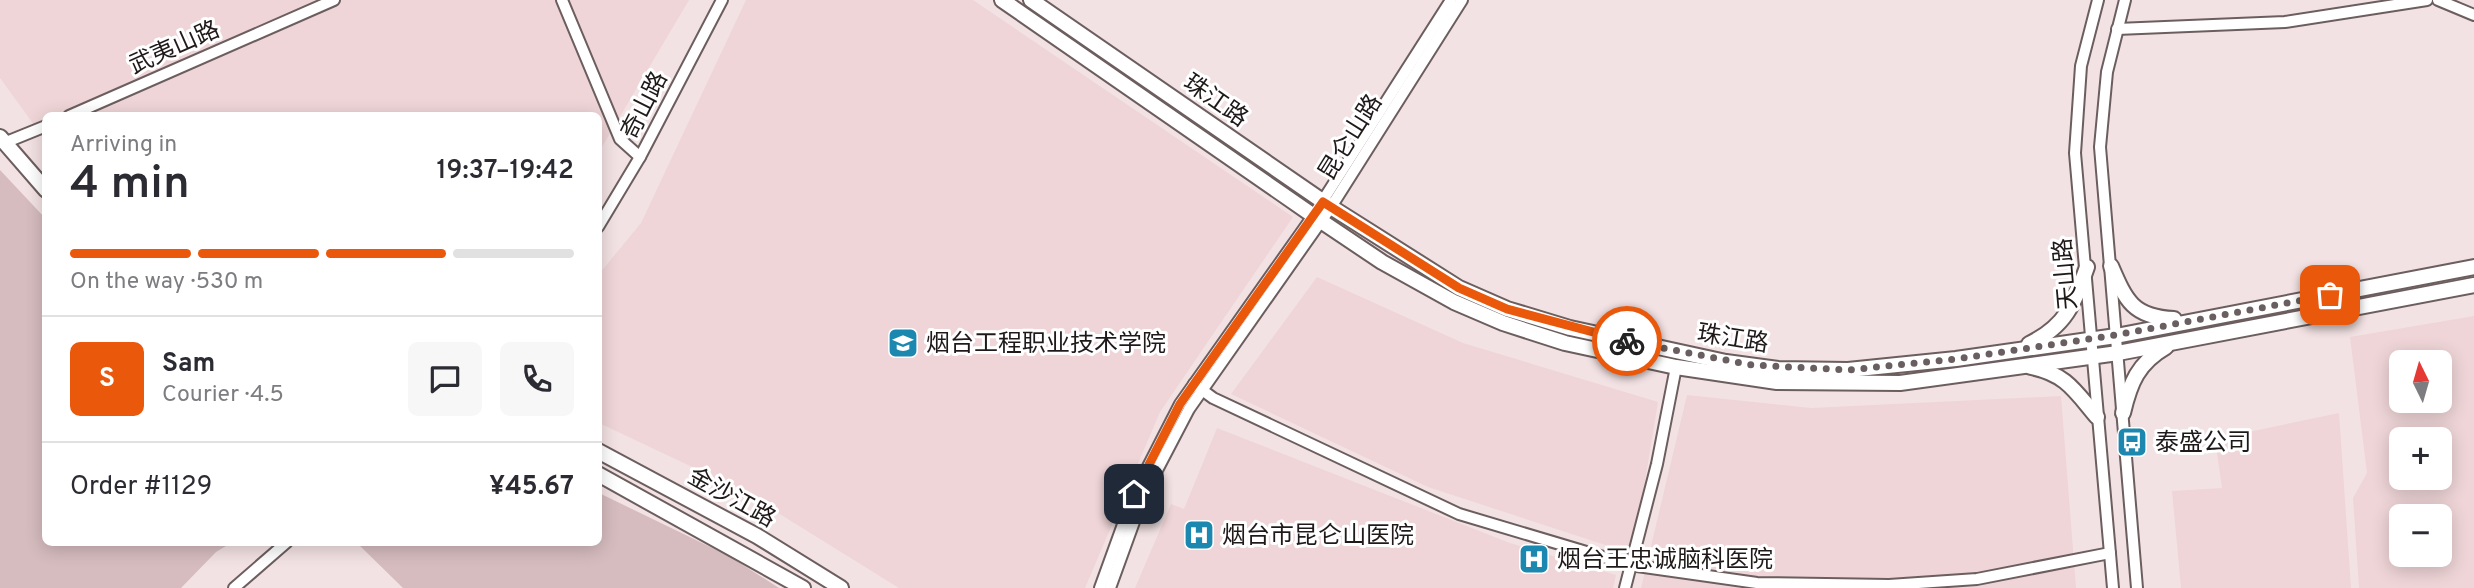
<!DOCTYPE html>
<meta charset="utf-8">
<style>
body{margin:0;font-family:Overpass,"Noto Sans SC",sans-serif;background:#f7f7f7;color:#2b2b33;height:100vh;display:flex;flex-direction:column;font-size:26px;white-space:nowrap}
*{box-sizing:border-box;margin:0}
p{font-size:23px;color:#7c7c81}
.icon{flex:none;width:38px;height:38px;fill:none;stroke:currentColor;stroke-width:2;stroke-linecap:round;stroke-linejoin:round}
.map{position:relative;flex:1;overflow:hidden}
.details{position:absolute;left:42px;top:112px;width:560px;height:434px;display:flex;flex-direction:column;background:#fff;border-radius:10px;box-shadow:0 4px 18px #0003}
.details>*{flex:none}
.needle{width:46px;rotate:355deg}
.controls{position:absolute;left:2389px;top:350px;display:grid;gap:14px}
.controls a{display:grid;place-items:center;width:63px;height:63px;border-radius:10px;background:#fff;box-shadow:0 4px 18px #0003;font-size:35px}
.pin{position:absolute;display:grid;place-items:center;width:60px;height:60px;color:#fff;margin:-30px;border-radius:14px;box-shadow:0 4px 10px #0006}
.courier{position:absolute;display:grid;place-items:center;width:70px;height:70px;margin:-35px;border:5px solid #ea580c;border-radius:50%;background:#fff;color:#222;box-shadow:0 2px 9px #0007}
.headline em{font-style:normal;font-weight:600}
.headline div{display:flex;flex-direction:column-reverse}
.headline{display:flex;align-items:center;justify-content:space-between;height:119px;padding:0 28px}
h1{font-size:46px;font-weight:600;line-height:52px}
.bar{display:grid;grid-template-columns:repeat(4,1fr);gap:10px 7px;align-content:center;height:84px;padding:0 28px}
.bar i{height:9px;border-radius:5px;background:#e1e1e2}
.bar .active{background:#ea580c}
.bar p{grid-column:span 4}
.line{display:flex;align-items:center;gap:18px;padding:0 28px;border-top:2px solid #e1e1e2}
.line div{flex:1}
.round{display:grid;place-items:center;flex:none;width:74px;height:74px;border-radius:10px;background:#f7f7f7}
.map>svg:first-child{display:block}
</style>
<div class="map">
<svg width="2474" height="588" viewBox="0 0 2474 588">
<rect width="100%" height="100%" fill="#f3e2e3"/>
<g fill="#efd5d7" fill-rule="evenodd">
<path d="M0,0h689l-90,152 -1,-36h-552l-1,24 -45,-62z"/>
<path d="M746,0h227l320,217 -133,195 -75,176h-186l-158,-98 -142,-67v-149l42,-51z"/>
<path d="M1317,277l146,66 195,59 -25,152 -205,-67 -197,-93z"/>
<path d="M2474,316v272h-115l-6,-90 14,-25 -17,-136zM2401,362h39v39h-39zM2401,439h39v39h-39zM2401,516h39v39h-39z"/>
<path d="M1687,395l124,13 250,-12 15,192h-435z"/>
<path d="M2339,413l12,175h-170l-9,-97 50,-3 -7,-49z"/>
<path d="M1217,428l293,115 106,32 -3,13h-478l36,-84 13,5z"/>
</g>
<g fill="#d6bcbf">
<path d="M0,170l45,48 1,324 185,1 -15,9 -35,36h-181z"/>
<path d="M599,493l130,63 50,32h-376l-46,-45 241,-1z"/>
</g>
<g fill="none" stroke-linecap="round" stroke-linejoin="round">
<g stroke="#6c5e5f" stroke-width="14">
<g id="minor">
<path d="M562,0l58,139 20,18"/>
<path d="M2098,0l-17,66 -6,87 38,435"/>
<path d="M2125,0l-18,72 -7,75 37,441"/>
<path d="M2438,0l36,15"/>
<path d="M2117,29l168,-7 142,-22"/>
<path d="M69,116l265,-116"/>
<path d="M4,143l42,-17"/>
<path d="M598,227l42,-70 82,-157"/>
<path d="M1194,384l19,14 246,116 171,51 127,18 132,2 88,-6 133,-26"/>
<path d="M234,588l53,-46"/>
<path d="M1100,588l34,-94 46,-90 133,-188 138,-216"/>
<path d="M1110,588l33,-91 46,-88 142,-202 131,-207"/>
<path d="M1625,588l32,-124 19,-97"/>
</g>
</g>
<g stroke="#6c5e5f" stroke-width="18">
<g id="major">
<path d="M1002,0l319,221 61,41 72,40 49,21 62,20 111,24 101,15 123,1 218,-30 356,-68"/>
<path d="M1031,0l300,207 128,81 48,21 63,19 156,34 52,7 70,1 108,-11 160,-23 358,-69"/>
<path d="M0,137l46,53"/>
<path d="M2111,266c15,35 22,51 63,53"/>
<path d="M2029,344c37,-18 45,-40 58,-77"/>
<path d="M2031,367c35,7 44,24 66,50"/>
<path d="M2123,413c7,-30 15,-50 43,-66"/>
<path d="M598,451l159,85 84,52"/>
<path d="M598,474l205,114"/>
</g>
</g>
<use href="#minor" stroke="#fff" stroke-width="10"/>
<use href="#major" stroke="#fff" stroke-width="14"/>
</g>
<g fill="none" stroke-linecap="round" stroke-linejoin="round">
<path stroke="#695f60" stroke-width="7" stroke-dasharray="0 12.6" d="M1627,341l125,24 96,5 108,-11 160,-24 214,-40"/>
<path stroke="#ea580c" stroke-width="9" d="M1134,494l46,-90 143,-202 136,86 48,21 120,32"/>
</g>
<defs>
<g id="school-square" transform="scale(1.575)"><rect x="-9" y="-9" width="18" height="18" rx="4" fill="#1c87af" stroke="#fff"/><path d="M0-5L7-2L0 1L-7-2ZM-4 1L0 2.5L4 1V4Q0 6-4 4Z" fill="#fff"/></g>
<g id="bus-square" transform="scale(1.575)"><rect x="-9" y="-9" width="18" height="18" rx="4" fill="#1c87af" stroke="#fff"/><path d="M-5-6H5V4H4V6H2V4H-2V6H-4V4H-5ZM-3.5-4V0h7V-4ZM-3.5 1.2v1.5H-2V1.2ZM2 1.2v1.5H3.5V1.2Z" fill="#fff"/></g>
<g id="hospital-square" transform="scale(1.575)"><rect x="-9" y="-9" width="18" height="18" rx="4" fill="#1c87af" stroke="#fff"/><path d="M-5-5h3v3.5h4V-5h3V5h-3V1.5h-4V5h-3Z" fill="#fff"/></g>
</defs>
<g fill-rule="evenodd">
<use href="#school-square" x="903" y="343"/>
<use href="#bus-square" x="2132" y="442"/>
<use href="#hospital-square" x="1199" y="535"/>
<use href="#hospital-square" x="1534" y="559"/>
</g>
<g text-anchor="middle" stroke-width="6" stroke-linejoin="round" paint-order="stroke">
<g font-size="24" fill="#1f1919" stroke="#fff">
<text transform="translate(174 47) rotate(-24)" y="8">武夷山路</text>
<text transform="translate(1216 100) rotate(35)" y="8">珠江路</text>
<text transform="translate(644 105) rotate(-63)" y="8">奇山路</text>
<text transform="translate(1350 137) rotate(-58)" y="8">昆仑山路</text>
<text transform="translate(2065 274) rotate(-95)" y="8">天山路</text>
<text transform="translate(1733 338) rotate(9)" y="8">珠江路</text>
<text transform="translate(732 497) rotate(29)" y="8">金沙江路</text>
</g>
<g font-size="24" fill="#1f1919" stroke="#fff" text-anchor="start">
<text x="926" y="351">烟台工程职业技术学院</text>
<text x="2155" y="450">泰盛公司</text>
<text x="1222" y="543">烟台市昆仑山医院</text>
<text x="1557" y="567">烟台王忠诚脑科医院</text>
</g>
</g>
</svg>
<div class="controls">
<a><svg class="needle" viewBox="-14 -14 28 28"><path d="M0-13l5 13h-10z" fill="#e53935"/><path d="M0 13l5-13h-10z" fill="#7c7c81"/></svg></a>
<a>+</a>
<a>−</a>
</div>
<div class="pin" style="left:2330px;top:295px;background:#ea580c"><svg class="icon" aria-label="bag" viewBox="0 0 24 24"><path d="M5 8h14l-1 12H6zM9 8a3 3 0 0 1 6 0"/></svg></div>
<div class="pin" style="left:1134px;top:494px;background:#1f2937"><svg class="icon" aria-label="home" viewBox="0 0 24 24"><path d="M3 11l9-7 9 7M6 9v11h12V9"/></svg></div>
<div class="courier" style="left:1627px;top:341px"><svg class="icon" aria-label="bike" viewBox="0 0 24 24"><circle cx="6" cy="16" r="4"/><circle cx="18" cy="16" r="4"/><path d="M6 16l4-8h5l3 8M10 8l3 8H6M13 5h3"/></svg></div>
<section class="details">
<div class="headline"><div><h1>4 min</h1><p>Arriving in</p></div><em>19:37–19:42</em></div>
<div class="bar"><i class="active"></i><i class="active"></i><i class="active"></i><i></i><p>On the way · 530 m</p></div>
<div class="line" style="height:126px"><b class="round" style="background:#ea580c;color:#fff">S</b><div><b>Sam</b><p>Courier · 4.5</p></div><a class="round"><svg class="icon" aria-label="chat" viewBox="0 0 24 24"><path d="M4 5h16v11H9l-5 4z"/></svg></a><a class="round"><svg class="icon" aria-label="phone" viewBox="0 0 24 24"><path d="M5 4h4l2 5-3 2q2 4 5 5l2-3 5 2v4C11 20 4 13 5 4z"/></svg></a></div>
<div class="line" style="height:91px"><div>Order #1129</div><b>¥45.67</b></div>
</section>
</div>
